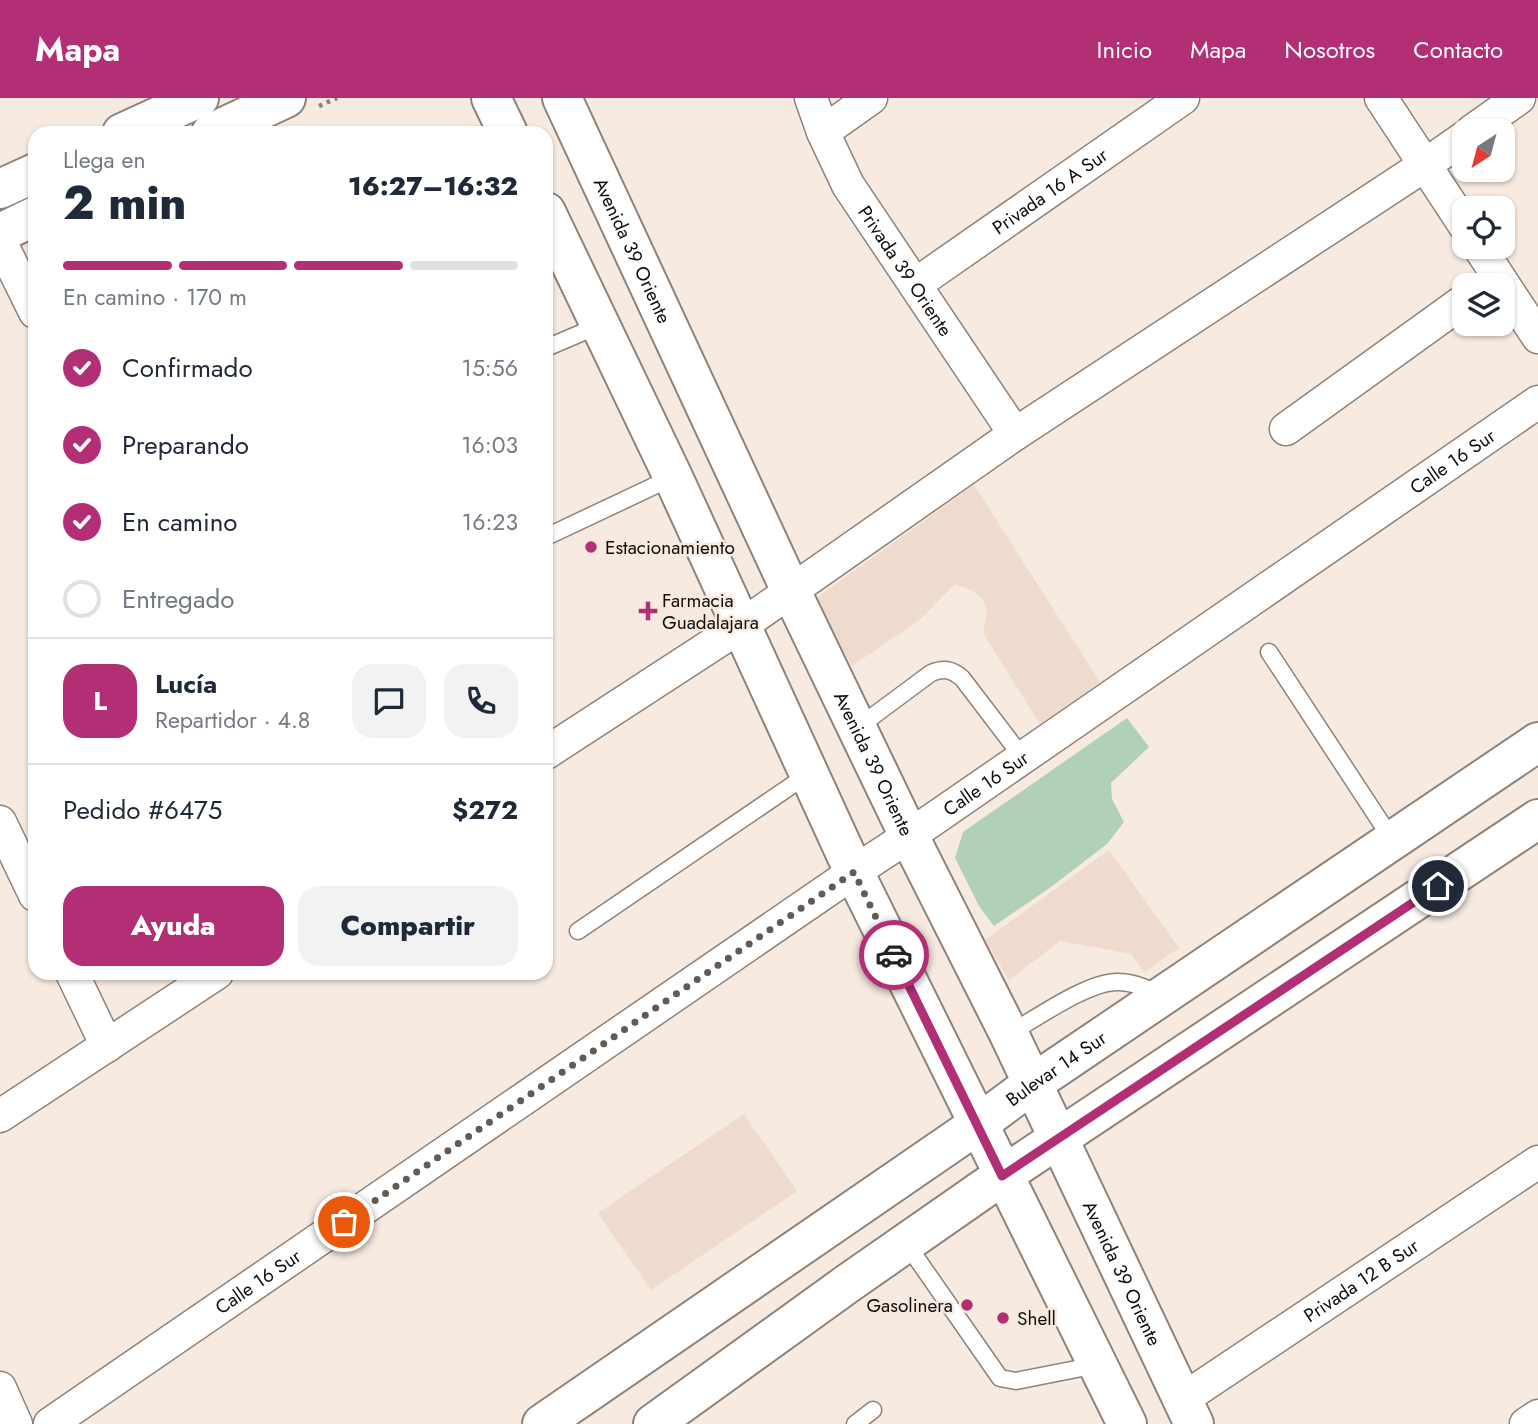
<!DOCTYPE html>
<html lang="es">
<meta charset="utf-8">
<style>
body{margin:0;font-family:Jost,sans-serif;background:#f2f2f3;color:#1f2937;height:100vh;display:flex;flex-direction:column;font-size:26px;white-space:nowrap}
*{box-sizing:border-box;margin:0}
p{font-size:23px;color:#747a83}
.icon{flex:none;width:38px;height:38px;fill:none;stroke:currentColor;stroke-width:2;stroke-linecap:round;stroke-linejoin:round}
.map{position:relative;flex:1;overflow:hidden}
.details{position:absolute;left:28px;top:28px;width:525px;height:854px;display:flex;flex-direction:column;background:#fff;border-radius:21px;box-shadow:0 2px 5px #0004}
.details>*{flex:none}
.needle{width:46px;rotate:216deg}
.fabs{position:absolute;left:1452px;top:21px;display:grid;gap:14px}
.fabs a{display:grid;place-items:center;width:63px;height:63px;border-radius:14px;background:#fff;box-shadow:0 2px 5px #0004;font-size:35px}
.pin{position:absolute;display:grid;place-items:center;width:60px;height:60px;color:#fff;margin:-30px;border:4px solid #fff;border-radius:50%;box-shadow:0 2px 7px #0007}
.courier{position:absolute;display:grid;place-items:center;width:70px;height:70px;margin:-35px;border:5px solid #b22e75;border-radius:50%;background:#fff;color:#222;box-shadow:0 2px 9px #0007}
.summary em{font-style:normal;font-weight:800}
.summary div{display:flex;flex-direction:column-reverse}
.summary{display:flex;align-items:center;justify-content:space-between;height:119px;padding:0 35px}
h1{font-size:46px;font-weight:800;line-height:52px}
.bar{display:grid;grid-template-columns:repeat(4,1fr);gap:10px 7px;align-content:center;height:84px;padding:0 35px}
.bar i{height:9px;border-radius:5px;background:#e0e1e3}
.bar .selected{background:#b22e75}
.bar p{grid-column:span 4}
.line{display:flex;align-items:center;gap:18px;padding:0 35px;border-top:2px solid #e0e1e3}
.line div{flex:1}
.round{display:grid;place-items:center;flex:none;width:74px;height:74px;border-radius:21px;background:#f2f2f3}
ol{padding:0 35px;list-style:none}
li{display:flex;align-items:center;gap:21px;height:77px}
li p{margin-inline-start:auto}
li .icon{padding:7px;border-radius:50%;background:#b22e75;color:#fff;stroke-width:4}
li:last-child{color:#747a83}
li i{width:38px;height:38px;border:4px solid #e0e1e3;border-radius:50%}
.primary-button{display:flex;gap:14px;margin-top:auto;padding:14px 35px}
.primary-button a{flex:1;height:80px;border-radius:21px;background:#b22e75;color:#fff;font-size:28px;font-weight:800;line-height:80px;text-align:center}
.primary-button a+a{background:#f2f2f3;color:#1f2937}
header{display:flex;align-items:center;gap:42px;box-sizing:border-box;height:98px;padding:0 35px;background:#b22e75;color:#fff}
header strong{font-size:33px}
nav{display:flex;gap:38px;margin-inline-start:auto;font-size:24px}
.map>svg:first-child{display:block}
</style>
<header>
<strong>Mapa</strong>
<nav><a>Inicio</a><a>Mapa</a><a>Nosotros</a><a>Contacto</a></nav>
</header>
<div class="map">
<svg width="1538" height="1326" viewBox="0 0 1538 1326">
<rect width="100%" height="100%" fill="#f7eae1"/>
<g fill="#eedbcd">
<path d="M974,387l126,197 -60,42 -57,-91 4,-20 -4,-14 -12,-9 -16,-6 -34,35 -69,47 -37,-67z"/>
<path d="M1109,752l70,98 -35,24 -13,-18 -71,-13 -51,39 -24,-40z"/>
<path d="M744,1016l53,77 -146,99 -53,-77z"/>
</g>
<path fill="#b0d0b7" d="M1127,620l22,29 -38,36 1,16 12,23 -17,22 -56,43 -57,39 -15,-20 -24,-48 8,-26z"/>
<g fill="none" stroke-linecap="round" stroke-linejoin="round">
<g stroke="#8e827a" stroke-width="19">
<g id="service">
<path d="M546,250l54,-23"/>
<path d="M546,439l127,-60"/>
<path d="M1269,554l124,189"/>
<path d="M857,630l74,-55c13,-5 20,-4 31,5l61,80"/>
<path d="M578,833l232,-158"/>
<path d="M1009,936c26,-15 81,-54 110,-52 15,0 28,7 42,13"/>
<path d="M906,1145l94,135 16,3 81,-16"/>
<path d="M855,1326l18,-14"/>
</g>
</g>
<g stroke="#8e827a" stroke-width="35">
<g id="minor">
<path id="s1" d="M811,0l12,34 25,53 167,249"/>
<path d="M1381,0l84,128"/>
<path d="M1472,33l47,-33"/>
<path d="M823,34l48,-34"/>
<path d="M0,143l35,71"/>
<path d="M1479,149l59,90"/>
<path id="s2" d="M916,186l267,-186"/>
<path d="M1286,331l179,-129"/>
<path d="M546,655l195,-127 274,-192 410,-269 40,-28"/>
<path d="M0,724l35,73"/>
<path d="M72,875l35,73"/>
<path d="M0,1018l217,-143"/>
<path d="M0,1290l16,36"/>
<path id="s3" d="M1183,1301l355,-237"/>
<path id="s4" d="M50,1326l804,-552 55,-36 629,-434"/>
<path d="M1526,1326l12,-8"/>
</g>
</g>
<g stroke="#8e827a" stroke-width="42">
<g id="tertiary">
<path d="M122,35l77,-35"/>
<path d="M211,35l75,-35"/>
<path d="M0,91l35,-16"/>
<path d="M0,135l35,-17"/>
</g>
</g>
<g stroke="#8e827a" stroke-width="42">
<g id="secondary">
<path d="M491,0l17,35"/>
<path id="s5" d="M562,0l229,493 118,245 100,198 185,390"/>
<path d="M546,114l127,265 181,395 273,552"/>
<path id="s6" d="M542,1326l435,-299 55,-41 506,-342"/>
<path d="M653,1326l194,-140 155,-108 536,-357"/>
</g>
</g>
<path stroke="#887f79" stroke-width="4.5" stroke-dasharray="3.5 5" stroke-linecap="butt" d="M319,8l18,-8"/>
<use href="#service" stroke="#fff" stroke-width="16"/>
<use href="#minor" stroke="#fff" stroke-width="32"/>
<use href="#tertiary" stroke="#fff" stroke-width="38"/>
<use href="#secondary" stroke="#fff" stroke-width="38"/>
</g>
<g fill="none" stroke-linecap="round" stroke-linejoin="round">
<path stroke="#625a55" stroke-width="7" stroke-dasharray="0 12.6" d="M344,1124l510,-350 40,83"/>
<path stroke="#b22e75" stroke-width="9" d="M894,857l108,221 436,-290"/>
</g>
<g fill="#b22e75" stroke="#f7eae1" stroke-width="2.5">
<circle cx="591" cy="449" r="7"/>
<path d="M644.5 502.5h7v7h7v7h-7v7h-7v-7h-7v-7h7z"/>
<circle cx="967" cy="1207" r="7"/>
<circle cx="1003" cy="1220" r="7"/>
</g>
<g text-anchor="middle" stroke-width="5" stroke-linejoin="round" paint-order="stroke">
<g font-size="19" fill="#110d0a" stroke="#f7eae1">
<text dy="7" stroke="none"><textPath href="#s2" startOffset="163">Privada 16 A Sur</textPath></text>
<text dy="7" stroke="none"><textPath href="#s5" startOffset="168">Avenida 39 Oriente</textPath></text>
<text dy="7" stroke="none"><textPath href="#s1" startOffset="198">Privada 39 Oriente</textPath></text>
<text dy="7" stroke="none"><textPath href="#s4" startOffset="1701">Calle 16 Sur</textPath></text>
<text dy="7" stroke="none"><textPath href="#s5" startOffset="735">Avenida 39 Oriente</textPath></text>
<text dy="7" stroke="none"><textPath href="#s4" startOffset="1134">Calle 16 Sur</textPath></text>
<text dy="7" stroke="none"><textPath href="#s6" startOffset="625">Bulevar 14 Sur</textPath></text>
<text dy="7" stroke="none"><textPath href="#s5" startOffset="1302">Avenida 39 Oriente</textPath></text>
<text dy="7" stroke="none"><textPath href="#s3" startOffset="214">Privada 12 B Sur</textPath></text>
<text dy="7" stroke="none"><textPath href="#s4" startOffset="252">Calle 16 Sur</textPath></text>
</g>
<g font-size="19" fill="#110d0a" stroke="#f7eae1" text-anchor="start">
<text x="605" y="456">Estacionamiento</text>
<text x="662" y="509">Farmacia<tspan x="662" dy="22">Guadalajara</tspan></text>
<text x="953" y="1214" text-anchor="end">Gasolinera</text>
<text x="1017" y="1227">Shell</text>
</g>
</g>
</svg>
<div class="fabs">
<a><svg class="needle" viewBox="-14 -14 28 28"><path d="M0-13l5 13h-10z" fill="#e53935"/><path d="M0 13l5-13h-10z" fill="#747a83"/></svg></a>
<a><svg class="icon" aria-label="locate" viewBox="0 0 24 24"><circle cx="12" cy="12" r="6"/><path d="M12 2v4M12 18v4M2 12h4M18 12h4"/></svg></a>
<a><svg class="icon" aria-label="layers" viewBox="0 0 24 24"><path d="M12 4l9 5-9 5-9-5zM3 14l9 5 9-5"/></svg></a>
</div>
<div class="pin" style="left:344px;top:1124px;background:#ea580c"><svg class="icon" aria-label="bag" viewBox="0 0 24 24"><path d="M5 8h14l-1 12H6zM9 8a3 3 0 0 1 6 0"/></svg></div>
<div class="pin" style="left:1438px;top:788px;background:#1f2937"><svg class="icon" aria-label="home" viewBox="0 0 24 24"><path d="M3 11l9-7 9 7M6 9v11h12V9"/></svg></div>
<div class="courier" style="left:894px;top:857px"><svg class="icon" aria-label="car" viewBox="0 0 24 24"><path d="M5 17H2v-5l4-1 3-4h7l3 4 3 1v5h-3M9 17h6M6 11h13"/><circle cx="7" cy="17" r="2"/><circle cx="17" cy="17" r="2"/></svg></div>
<section class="details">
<div class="summary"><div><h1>2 min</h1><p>Llega en</p></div><em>16:27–16:32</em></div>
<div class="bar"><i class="selected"></i><i class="selected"></i><i class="selected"></i><i></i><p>En camino · 170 m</p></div>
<ol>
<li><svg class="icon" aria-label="check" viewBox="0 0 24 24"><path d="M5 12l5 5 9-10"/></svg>Confirmado<p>15:56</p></li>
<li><svg class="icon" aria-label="check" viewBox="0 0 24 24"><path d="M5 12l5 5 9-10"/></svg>Preparando<p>16:03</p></li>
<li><svg class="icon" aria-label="check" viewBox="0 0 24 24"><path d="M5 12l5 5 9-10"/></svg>En camino<p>16:23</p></li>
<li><i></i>Entregado</li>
</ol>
<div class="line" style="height:126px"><b class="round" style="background:#b22e75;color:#fff">L</b><div><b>Lucía</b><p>Repartidor · 4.8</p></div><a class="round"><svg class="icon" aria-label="chat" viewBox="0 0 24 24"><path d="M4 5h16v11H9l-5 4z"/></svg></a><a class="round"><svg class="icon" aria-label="phone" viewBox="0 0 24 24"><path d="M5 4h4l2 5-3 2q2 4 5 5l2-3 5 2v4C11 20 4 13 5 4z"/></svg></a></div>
<div class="line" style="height:91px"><div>Pedido #6475</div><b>$272</b></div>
<div class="primary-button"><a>Ayuda</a><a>Compartir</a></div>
</section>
</div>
